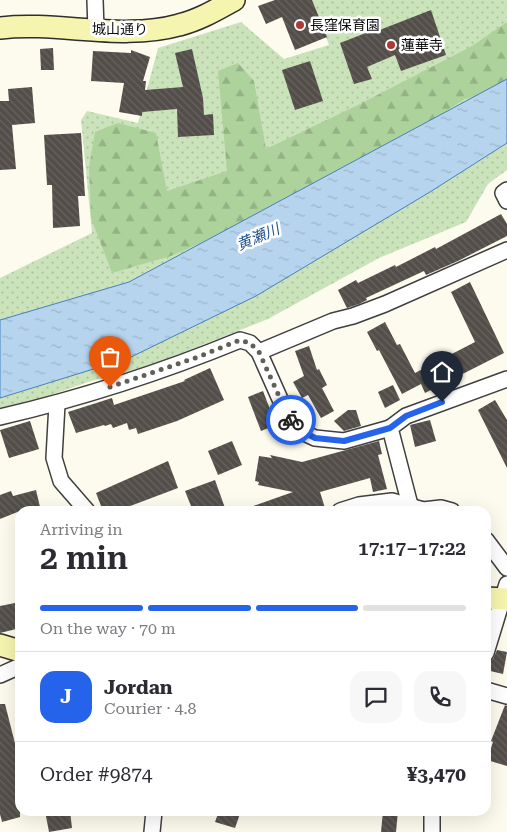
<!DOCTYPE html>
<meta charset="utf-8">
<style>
body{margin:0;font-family:"Roboto Serif","Noto Sans JP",serif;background:#f7f7f7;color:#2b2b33;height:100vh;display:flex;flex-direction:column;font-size:19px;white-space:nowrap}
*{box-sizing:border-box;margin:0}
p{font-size:16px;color:#7c7c81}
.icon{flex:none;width:28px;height:28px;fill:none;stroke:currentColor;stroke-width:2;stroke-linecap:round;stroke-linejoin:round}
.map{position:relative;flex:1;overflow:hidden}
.panel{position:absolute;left:15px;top:506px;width:476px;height:310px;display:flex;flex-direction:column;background:#fff;border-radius:15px;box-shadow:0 5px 20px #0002}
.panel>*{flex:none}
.pin{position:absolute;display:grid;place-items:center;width:42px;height:42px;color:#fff;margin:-51px -21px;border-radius:50% 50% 50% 0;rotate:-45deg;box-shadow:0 0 5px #0007}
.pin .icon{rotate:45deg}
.courier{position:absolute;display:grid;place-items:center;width:50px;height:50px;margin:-25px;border:4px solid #2563eb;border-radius:50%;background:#fff;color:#222;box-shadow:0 1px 6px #0007}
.headline em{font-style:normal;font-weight:600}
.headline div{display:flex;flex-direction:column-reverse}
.headline{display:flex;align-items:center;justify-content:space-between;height:85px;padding:0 25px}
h1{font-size:32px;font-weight:600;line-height:38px}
.bar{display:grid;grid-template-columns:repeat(4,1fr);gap:8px 5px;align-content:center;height:60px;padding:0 25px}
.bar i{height:6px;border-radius:4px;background:#e1e1e2}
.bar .active{background:#2563eb}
.bar p{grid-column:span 4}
.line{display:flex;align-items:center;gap:12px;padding:0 25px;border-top:1px solid #e1e1e2}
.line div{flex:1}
.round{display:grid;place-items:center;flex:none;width:52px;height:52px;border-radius:15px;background:#f7f7f7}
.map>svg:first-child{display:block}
</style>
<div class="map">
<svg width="507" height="832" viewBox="0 0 507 832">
<defs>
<pattern id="grass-dots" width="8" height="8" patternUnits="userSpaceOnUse" patternTransform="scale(1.25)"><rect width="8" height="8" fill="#cbe3ba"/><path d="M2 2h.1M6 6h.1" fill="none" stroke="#adc29f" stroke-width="1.8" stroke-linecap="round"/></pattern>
<pattern id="forest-firs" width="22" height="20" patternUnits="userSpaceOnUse" patternTransform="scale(1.25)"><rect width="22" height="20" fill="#aed29b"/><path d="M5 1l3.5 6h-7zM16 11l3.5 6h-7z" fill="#94b384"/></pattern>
<pattern id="water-ripples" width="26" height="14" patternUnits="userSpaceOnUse" patternTransform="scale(1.25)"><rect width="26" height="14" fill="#b7d4ee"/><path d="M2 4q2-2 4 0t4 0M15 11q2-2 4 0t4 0" fill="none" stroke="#9cb5cb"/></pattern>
<pattern id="building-back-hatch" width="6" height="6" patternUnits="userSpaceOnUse" patternTransform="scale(1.25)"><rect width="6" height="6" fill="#534e49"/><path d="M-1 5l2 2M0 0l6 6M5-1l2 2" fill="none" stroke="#67635f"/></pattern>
</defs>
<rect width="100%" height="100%" fill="#fdfbed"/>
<path fill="url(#grass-dots)" d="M312,0h195v170l-19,14 -22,38 -87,36 -111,61 -119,47 -61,16 -88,31v-135l92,-45 -11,-113 6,-9 51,12 20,-75 83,-26 43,37 45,-14z"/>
<path fill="url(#forest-firs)" d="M507,22v66l-42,11 -112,71 -61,33 -121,53 -59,17 -21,-55 -2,-51 6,-35 23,-9 38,10 11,58 60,-20 -9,-100 20,-8 16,18 12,68 94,-45 112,-58z"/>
<path fill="url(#water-ripples)" stroke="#4681bd" d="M507,79v64l-77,49 -174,104 -127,62 -129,40v-78l129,-38z"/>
<g fill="url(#building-back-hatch)">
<path d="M275,0h37l15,37 -32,13 -13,-33 -16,7 -8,-18z"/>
<path d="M431,10l15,45 -45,16 -6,-16 -28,12 5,12 -18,5 -14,-41 36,-14 1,2z"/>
<path d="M53,48l1,22h-13l-1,-21z"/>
<path d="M192,49l11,49 1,17 9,-1 1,21 -36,2 -1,-28 -35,3v4l-23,-4 5,-29 -33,-2 2,-30 38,2v-3l19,7 -7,24h3l-1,9 38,-3 -8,-34z"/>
<path d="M310,61l13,40 -28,9 -13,-40z"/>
<path d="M32,87l3,36 -23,2 4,44 -16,1v-69h9l-1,-12z"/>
<path d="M81,133l4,63h-7l2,30 -27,2 -1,-43h-5l-3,-50z"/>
<path d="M501,214l6,10v12l-49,25 -32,14 -2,-4 -58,27 1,2 -8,4 -12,4 -9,-18 18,-10 2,3 37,-18 1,2 39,-20 1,2z"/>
<path d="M470,282l34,71 -79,40 -4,-9 -19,10 -23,-44 -2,1 -10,-19 18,-10 12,23 3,-1 15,29 60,-31 -24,-50z"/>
<path d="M309,346l8,24 2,-1 8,16 -5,3 12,23 -13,7 -13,-23 -6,3 -9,-16 11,-6 -9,-25z"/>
<path d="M210,368l14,32 -47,21 -39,13 -2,-6 -7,2 -2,-7 -14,5 -2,-4 -6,2 -1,-1 -28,8 -8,-21 44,-14 2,7 71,-24 -1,-1z"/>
<path d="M393,385l7,15 -15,8 -7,-16z"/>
<path d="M263,391l13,34 -15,6 -13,-34z"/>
<path d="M495,400l12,20v48l-29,-58z"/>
<path d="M348,410h8l5,16 -17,5 -10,-10z"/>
<path d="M430,420l6,21 -21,6 -5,-22z"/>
<path d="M30,421l9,28 -30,9 -9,-28z"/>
<path d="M232,441l10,24 -24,10 -10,-24z"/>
<path d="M379,441l3,13 -4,1 9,34 -14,3 -3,-14 -50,14 5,16 -10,3h-70v-2l48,-17 -35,-7 1,-3 -4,-1 4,-25 13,2 -2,-3 32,7z"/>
<path d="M168,461l10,27 -61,23h-14l-7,-18z"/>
<path d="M215,480l10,28 -8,3h-24l-8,-20z"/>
<path d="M36,490l5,21h-21l-20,8v-24l11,-4 2,5z"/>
<path d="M20,602v26l-20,5v-27z"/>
<path d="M497,650l10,2 -4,22 -17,-4 2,-8 5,-3z"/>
<path d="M0,704h5l15,59v54l-18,5 -2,-8z"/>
<path d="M505,705l2,1v60l-20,-6 6,-18 -2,-1z"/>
<path d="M45,811h25l2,17 -23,4z"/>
<path d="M219,811h22l-6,17 -20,-6z"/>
<path d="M383,811h15l-2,21h-15z"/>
</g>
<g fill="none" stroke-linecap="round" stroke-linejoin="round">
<g stroke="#3f3f3f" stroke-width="18">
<g id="street">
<path d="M95,0l1,30"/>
<path d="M507,190l-4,3 4,8"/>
<path d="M259,352l74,-31 20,-5 32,-12 122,-54"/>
<path d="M57,404l-3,54 7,23 26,30"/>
<path d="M0,417c82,-19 162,-45 240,-77l10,3 9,9 29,65 12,14 15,7 29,3 46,-13"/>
<path d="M410,505l-20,-77 16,-12 101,-37"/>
<path d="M340,511l19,-6 33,-4 31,9 18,-2 11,3"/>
<path d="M486,540l21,28"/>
<path d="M486,653l21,-69"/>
<path d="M0,675l20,-9"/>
<path d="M486,690l21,6"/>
<path d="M432,811v21"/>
<path d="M152,832l2,-21"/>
</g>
</g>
<g stroke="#2e2e2e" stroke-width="24">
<g id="secondary">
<path d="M0,28c58,-7 122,13 179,-3 20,-5 37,-15 55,-25"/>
<path d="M486,598l21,1"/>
<path d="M0,645l20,6"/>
</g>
</g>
<use href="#street" stroke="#fff" stroke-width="15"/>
<use href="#secondary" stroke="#f6f5af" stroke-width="21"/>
</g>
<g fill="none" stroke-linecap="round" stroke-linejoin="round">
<path stroke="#60605b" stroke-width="5" stroke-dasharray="0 9" d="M110,387l88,-30 42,-17 10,3 9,9 29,64 3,4"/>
<path stroke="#2563eb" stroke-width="6" d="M291,420l9,10 15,8 29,3 46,-13 16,-12 36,-14"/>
</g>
<g fill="#ab3b34" stroke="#fff" stroke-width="2">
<circle cx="300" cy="25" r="5"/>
<circle cx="391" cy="45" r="5"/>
</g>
<g text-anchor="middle" stroke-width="5" stroke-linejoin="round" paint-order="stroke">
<g font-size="14" fill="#0c0c0c" stroke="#fff" text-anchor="start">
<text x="310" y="30">長窪保育園</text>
<text x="401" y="50">蓮華寺</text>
</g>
<g font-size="14" fill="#0c0c0c" stroke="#fff">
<text x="120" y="34">城山通り</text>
</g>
<g font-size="15" font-style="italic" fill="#24558e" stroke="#fff">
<text transform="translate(258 237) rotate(-23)" y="5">黄瀬川</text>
</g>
</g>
</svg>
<div class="pin" style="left:110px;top:387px;background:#ea580c"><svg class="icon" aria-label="bag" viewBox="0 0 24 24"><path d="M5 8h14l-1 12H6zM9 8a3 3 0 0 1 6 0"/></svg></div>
<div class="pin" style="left:442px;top:402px;background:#1f2937"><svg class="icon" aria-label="home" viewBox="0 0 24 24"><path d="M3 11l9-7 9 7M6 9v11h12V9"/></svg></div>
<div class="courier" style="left:291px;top:420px"><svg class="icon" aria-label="bike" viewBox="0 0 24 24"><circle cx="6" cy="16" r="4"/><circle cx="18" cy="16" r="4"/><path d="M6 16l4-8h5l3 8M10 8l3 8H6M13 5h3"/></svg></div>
<section class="panel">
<div class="headline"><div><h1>2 min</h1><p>Arriving in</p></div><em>17:17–17:22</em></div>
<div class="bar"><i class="active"></i><i class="active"></i><i class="active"></i><i></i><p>On the way · 70 m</p></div>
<div class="line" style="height:90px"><b class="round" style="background:#2563eb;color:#fff">J</b><div><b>Jordan</b><p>Courier · 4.8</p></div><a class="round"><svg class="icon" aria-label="chat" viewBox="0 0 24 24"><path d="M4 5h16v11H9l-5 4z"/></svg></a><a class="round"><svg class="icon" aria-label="phone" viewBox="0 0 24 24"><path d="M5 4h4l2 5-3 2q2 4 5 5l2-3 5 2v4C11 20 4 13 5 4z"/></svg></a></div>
<div class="line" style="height:65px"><div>Order #9874</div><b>¥3,470</b></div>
</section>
</div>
